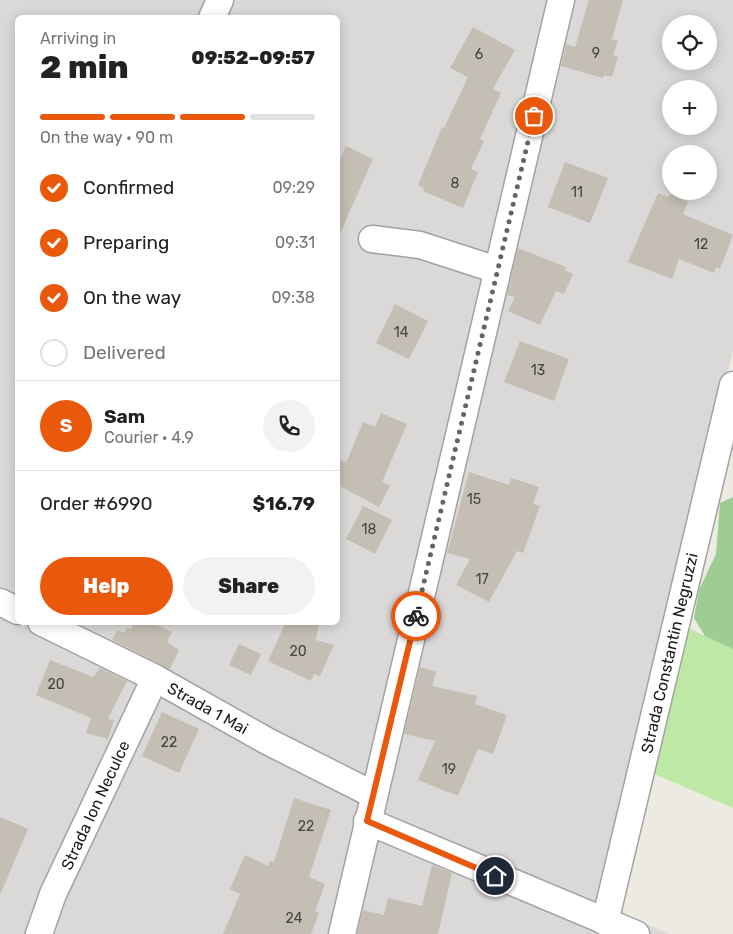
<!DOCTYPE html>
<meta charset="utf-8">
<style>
body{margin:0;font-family:Rubik,sans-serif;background:#f2f2f2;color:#222;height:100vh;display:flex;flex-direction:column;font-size:19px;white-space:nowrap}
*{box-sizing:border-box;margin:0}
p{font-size:16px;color:#767676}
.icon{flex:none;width:28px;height:28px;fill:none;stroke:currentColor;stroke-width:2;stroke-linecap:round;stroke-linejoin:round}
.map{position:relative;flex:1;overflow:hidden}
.sheet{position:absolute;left:15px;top:15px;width:325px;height:610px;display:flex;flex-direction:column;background:#fff;border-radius:8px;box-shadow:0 2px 12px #0003}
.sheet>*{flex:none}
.controls{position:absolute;left:662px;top:15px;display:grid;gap:10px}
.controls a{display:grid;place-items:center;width:55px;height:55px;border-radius:50%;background:#fff;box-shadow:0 2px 12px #0003;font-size:25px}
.pin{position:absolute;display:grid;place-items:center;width:42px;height:42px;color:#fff;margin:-21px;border:2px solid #fff;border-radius:50%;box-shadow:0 1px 5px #0007}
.courier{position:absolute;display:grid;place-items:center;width:50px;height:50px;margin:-25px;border:4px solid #ea580c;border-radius:50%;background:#fff;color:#222;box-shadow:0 1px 6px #0007}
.overview em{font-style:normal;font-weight:800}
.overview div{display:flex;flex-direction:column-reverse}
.overview{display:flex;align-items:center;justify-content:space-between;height:85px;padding:0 25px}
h1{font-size:32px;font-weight:800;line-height:38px}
.bar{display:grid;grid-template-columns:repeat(4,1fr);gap:8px 5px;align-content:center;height:60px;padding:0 25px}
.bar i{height:6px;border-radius:4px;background:#e0e0e0}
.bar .current{background:#ea580c}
.bar p{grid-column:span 4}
.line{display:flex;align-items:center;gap:12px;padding:0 25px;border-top:1px solid #e0e0e0}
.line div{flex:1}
.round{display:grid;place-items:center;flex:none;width:52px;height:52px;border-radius:26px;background:#f2f2f2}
ol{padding:0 25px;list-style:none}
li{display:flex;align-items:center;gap:15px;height:55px}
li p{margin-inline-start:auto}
li .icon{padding:5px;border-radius:50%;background:#ea580c;color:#fff;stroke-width:4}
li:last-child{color:#767676}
li i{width:28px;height:28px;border:2px solid #e0e0e0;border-radius:50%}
.primary-button{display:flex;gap:10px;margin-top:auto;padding:10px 25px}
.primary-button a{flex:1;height:58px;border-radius:30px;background:#ea580c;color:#fff;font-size:20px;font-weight:800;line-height:58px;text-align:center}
.primary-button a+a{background:#f2f2f2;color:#222}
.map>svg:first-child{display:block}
</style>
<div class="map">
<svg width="733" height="934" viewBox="0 0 733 934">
<rect width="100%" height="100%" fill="#edebe1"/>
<path fill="#dad9d8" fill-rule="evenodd" d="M0,0h733v351l-135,551 71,32h-669zM18,18h320v604h-320zM671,24h38v37h-38zM671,89h38v37h-38zM671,154h38v37h-38z"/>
<path fill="#bee9a5" d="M688,628l45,21v159l-81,-35z"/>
<path fill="#9ecd94" d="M733,497v152l-28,-13 -11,-18 5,-28 17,-36 4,-51z"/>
<g fill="#c5beb4">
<path d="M589,0h34l-11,39 6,2 -5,14 5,2 -6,20 -8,-2 -1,3 -42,-12 5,-22 9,3z"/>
<path d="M473,27l42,23 -22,39 8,4 -21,46 4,2 -13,28 7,3 -15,36 -40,-17 1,-3 -6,-3 24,-58 2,1 24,-51 -18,-9z"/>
<path d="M346,146l27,13 -35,79v-73z"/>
<path d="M565,162l43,16 -18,45 -42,-16z"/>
<path d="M658,193l10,4 2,-3 18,8 -5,12 50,21 -13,34 -4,-2 -2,6 -35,-14 -7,20 -44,-17z"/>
<path d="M518,248l48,19 -1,3 8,4 -9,20 -8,-3 -16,34 -32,-14 7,-14 -8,-2z"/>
<path d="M395,304l33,17 -19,38 -33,-16z"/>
<path d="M520,341l49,18 -15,42 -50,-19z"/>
<path d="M381,413l26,11 -25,58 8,4 -11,21 -41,-22v-27l8,5 17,-41 12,5z"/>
<path d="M469,472l40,13 2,-7 28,9 -6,17 7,2 -17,47 -6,-2 -28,51 -33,-17 14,-26 -23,-6z"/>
<path d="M363,506l29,14 -17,34 -29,-15z"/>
<path d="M134,622h16l22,10 -5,10 12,8 -9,19 -58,-29 5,-10 7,3 3,-5 4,1z"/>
<path d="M286,622h33l-3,18 18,5 -14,31 -6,-2 -3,7 -43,-20z"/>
<path d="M239,644l22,10 -10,21 -22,-10z"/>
<path d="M50,660l43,17 7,-9 27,13 -19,38 6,1 -6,19 -22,-6 5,-15 -55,-23z"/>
<path d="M420,667l16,5 -4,14 45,10 -2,8 32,11 -14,39 -15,-5 -20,47 -40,-16 17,-39 -31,-7z"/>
<path d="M162,712l37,17 -20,44 -37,-17z"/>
<path d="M294,798l37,12 -22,67 16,7 -10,27 4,2 -8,21h-88l17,-40 -10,-5 15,-34 23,11 2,-5 4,1z"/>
<path d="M0,817l28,12 -28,66z"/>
<path d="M432,865l20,8 -14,61h-81l6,-24 21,5 4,-17 34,8z"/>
</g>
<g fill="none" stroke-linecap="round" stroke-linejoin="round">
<g stroke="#a2a2a2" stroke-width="29">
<g id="minor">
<path d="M212,18l8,-18"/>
<path d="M372,239l48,6 77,25"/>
<path d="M0,602l18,9"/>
<path d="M41,622l114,56 112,63 107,54"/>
<path d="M367,821l269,113"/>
<path d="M605,922l128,-537"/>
<path d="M39,934l14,-40 102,-216"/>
<path d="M342,934l219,-934"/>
</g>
</g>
<use href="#minor" stroke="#fff" stroke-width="26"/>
</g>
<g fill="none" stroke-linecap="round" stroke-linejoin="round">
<path stroke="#646460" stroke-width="5" stroke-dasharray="0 9" d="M416,616l118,-500"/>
<path stroke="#ea580c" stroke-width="6" d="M416,616l-49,205 128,55"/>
</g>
<g text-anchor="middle" stroke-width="4" stroke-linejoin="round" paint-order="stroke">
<g font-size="14" fill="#464441">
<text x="596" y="58">9</text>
<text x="479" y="59">6</text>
<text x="455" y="188">8</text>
<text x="577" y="197">11</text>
<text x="701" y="249">12</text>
<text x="401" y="337">14</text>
<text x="538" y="375">13</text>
<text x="474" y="504">15</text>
<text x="369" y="534">18</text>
<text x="482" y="584">17</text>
<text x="298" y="656">20</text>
<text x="56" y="689">20</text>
<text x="169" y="747">22</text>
<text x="449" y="774">19</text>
<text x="306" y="831">22</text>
<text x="294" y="923">24</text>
</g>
<g font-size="16" fill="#1b1b1b" stroke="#fff">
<text transform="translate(669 653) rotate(-77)" y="6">Strada Constantin Negruzzi</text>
<text transform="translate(208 708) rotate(29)" y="6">Strada 1 Mai</text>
<text transform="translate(95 805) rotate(-65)" y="6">Strada Ion Neculce</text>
</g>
</g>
</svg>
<div class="controls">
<a><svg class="icon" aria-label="locate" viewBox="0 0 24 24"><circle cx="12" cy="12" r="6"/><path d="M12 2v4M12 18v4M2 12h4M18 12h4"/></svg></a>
<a>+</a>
<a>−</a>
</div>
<div class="pin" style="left:534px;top:116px;background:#ea580c"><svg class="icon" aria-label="bag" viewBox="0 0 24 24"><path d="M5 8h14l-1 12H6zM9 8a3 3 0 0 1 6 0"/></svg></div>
<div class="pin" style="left:495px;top:876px;background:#1f2937"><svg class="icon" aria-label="home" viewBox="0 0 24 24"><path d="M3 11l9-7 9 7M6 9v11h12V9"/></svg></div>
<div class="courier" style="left:416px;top:616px"><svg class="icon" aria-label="bike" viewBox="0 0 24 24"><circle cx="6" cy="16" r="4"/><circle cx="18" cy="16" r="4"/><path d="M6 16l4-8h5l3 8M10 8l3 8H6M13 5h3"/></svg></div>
<section class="sheet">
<div class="overview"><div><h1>2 min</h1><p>Arriving in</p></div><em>09:52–09:57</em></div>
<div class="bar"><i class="current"></i><i class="current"></i><i class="current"></i><i></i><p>On the way · 90 m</p></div>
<ol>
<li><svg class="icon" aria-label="check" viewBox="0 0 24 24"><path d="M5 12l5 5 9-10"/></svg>Confirmed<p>09:29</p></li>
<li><svg class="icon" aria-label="check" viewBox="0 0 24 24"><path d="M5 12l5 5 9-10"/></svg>Preparing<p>09:31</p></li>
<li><svg class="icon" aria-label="check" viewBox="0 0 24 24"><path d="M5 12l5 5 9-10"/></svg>On the way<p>09:38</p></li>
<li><i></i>Delivered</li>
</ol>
<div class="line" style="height:90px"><b class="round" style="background:#ea580c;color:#fff">S</b><div><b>Sam</b><p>Courier · 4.9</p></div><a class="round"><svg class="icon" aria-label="phone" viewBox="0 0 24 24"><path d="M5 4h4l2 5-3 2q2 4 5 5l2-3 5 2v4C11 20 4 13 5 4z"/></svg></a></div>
<div class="line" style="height:65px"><div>Order #6990</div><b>$16.79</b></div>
<div class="primary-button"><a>Help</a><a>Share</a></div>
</section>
</div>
